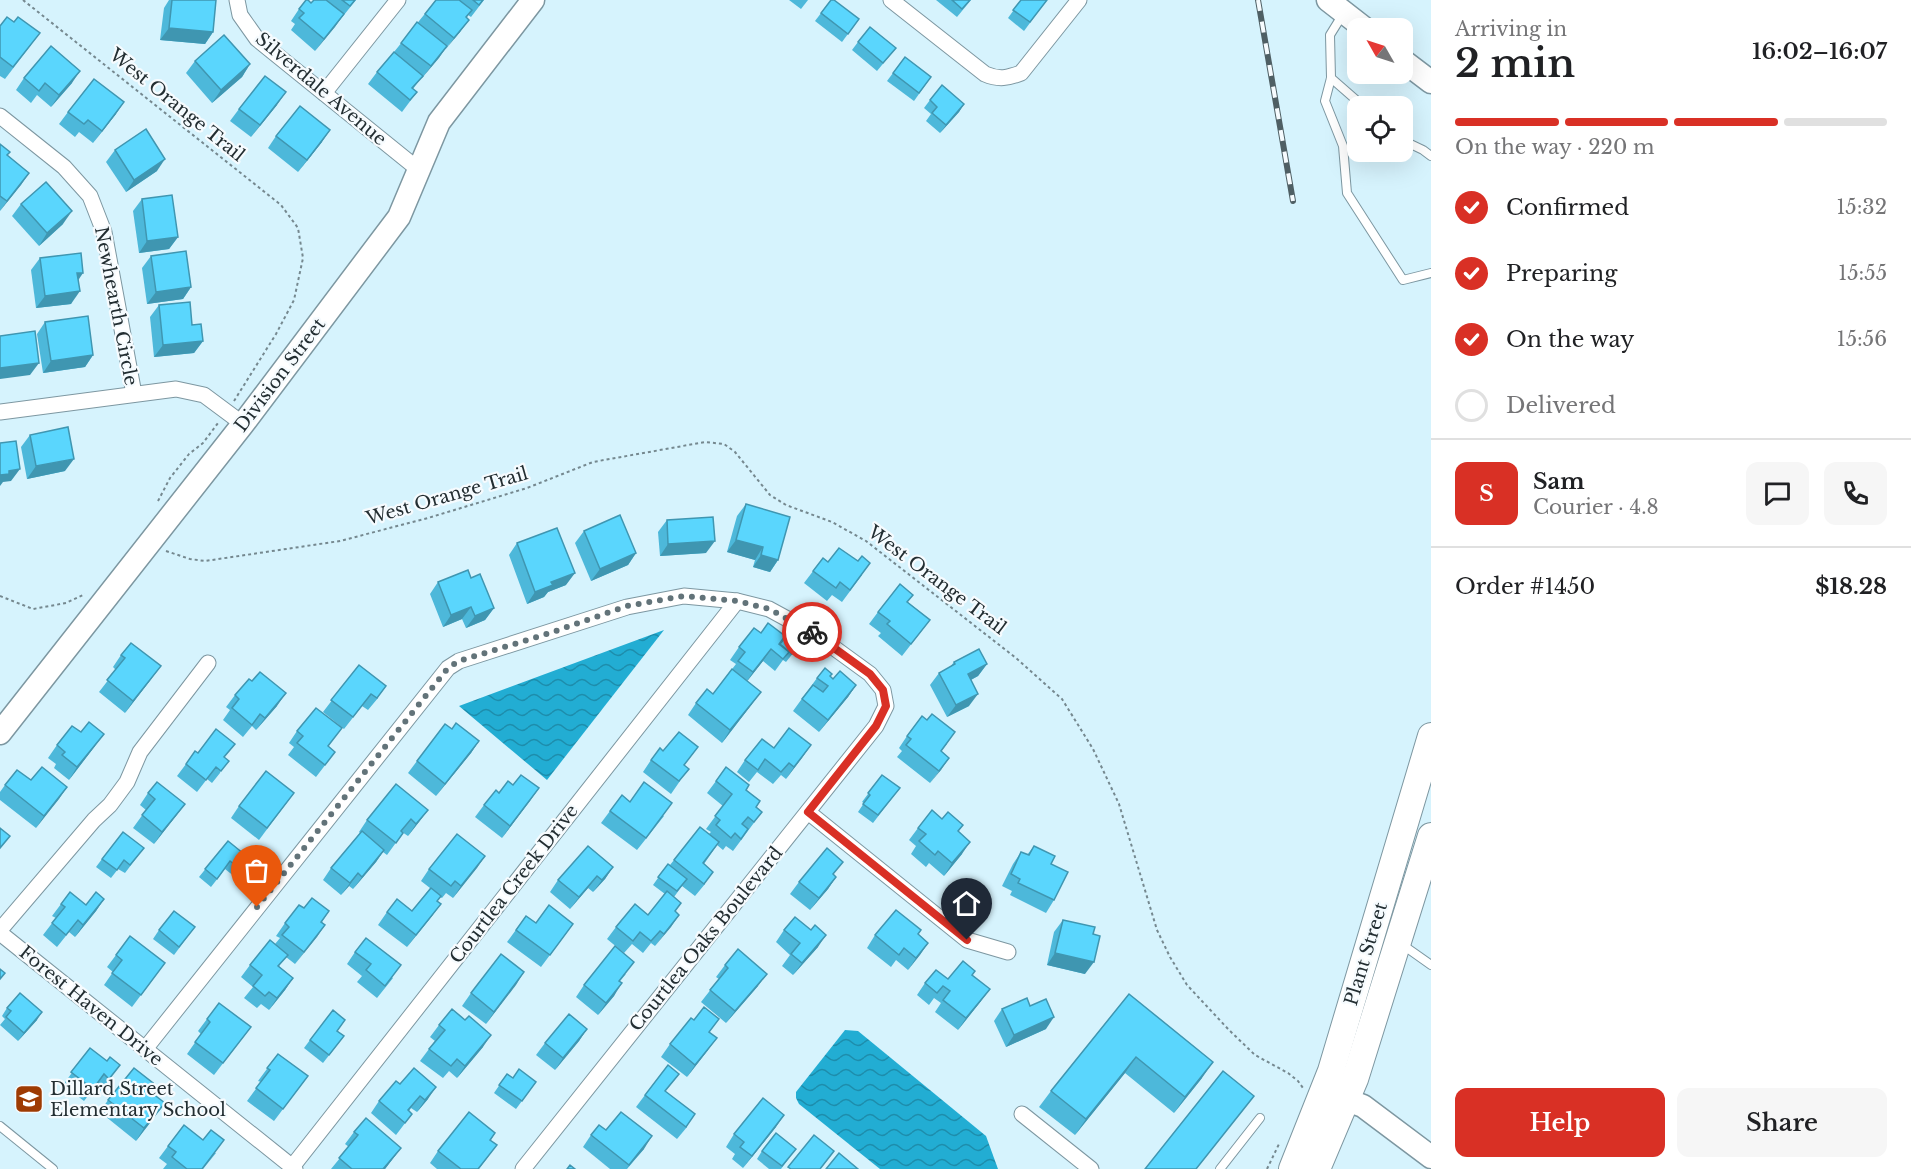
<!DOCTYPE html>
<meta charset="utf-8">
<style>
body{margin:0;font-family:"Libre Baskerville",serif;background:#f6f6f6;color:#202124;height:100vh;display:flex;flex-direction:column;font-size:22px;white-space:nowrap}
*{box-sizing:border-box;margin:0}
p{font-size:20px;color:#757577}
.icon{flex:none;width:33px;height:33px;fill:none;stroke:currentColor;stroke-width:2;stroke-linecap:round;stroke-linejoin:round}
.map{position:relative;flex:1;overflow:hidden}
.panel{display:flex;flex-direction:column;background:#fff;width:480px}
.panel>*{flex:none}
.needle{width:39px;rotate:309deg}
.controls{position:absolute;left:1347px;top:18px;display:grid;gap:12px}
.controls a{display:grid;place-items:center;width:66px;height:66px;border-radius:12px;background:#fff;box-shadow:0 6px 24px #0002;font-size:30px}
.pin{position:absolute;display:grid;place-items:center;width:51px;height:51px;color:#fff;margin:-62px -26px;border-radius:50% 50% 50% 0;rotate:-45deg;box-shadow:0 0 6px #0007}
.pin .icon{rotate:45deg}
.courier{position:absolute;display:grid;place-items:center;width:60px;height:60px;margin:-30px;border:4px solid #d93025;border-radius:50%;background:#fff;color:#222;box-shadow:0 2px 8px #0007}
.head em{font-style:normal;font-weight:600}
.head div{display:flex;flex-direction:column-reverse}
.head{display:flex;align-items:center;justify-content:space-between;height:102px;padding:0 24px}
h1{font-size:39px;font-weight:600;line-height:45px}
.bar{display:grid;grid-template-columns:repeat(4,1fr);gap:9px 6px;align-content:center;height:72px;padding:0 24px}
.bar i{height:8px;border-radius:4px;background:#e0e0e0}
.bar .selected{background:#d93025}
.bar p{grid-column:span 4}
.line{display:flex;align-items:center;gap:15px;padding:0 24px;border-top:2px solid #e0e0e0}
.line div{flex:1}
.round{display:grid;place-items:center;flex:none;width:63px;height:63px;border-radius:12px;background:#f6f6f6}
ol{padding:0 24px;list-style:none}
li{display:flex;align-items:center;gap:18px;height:66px}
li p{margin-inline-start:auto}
li .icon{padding:6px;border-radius:50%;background:#d93025;color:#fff;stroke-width:4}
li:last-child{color:#757577}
li i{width:33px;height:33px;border:3px solid #e0e0e0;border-radius:50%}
.button{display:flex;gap:12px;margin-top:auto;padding:12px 24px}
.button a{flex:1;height:69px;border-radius:12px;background:#d93025;color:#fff;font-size:24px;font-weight:600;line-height:69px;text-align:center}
.button a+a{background:#f6f6f6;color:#202124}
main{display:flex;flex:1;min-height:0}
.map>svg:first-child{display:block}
</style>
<main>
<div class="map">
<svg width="1431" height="1169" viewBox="0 0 1431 1169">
<defs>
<pattern id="water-waves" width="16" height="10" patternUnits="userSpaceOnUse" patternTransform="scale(1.5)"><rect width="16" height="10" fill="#22add3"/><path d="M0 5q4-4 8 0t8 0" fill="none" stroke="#1d8dac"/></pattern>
</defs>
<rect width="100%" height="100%" fill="#d6f3fd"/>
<g fill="url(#water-waves)">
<path d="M664,630l-117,150 -88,-74z"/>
<path d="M845,1030l13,1 128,105 12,33h-118l-81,-65 -3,-6v-6z"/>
</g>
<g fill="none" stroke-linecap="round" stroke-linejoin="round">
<g stroke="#7d97a1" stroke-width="10">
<g id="lane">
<path d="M1343,14l-13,21 1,43 -6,23 18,45 4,47 56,87 28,-7"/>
<path d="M1331,78l32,28"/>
<path d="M1402,140l21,10 8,6"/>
<path d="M1400,943l31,22"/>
<path d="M0,1126l53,43"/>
<path d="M1220,1169l40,-51"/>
</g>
</g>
<g stroke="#7d97a1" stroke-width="17">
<g id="street">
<path d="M237,0l3,15 17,24 162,131"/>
<path d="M891,0l94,74c14,6 23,4 36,-1l58,-73"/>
<path d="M324,93l74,-93"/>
<path d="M0,116l64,51 26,29 14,36 30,162"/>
<path d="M0,412l176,-23 28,6 39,29"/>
<path d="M808,812l159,128 41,12"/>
<path d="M0,930l94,-110 16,-15 17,-23 13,-30 68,-89"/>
<path d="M0,933l295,236"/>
<path d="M145,1049l303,-381 11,-7 168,-54 57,-11 53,5 32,8 46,25 55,40 13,16 3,16 -10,20 -353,443"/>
<path d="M1022,1114l69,55"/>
<path d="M292,1167l445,-566"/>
</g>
</g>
<g stroke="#7d97a1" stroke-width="25">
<g id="secondary">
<path d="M1328,0l36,28"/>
<path d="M1402,60l29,22"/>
<path d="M0,733l243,-309 156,-207 40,-95 94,-122"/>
<path d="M1331,1094l32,12 68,51"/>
</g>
</g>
<g stroke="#7d97a1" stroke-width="28">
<g id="primary">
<path d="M1292,1169l39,-98 100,-335"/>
<path d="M1317,1169l38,-90 76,-243"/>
</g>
</g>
<g stroke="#75888f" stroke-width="2" stroke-dasharray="3 3" stroke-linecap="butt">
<path d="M23,0l258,205 17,23 5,30 -9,42 -18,34 -42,67"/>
<path d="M158,501l12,-23 19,-24 14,-11 15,-20"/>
<path d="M166,551l24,8 15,2 135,-20 88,-23 99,-30 66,-26 112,-20 19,2 11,8 35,43 16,10 46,17 34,19 150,117 46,41 31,50 26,55 38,126 13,27 17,28 42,45 26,25 33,18 10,8 5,7"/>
<path d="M0,596l33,13 33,-6 19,-9"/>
<path d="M1267,1169l12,-25"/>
</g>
<use href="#lane" stroke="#fff" stroke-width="8"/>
<use href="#street" stroke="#fff" stroke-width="15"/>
<use href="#secondary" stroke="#fff" stroke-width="22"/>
<use href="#primary" stroke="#fff" stroke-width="26"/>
<g stroke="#4f5f64" stroke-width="6">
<path id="rail" d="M1258,0l35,201"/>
</g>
<use href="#rail" stroke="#f6fbfe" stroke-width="4" stroke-dasharray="11" stroke-linecap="butt"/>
</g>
<g fill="#4db8da">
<path d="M169,0h47l-3,32 -8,12 -45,-4 4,-32z"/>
<path d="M314,0h42l-41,51 -24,-21 4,-6 -4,-3 8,-12 12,-6z"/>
<path d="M436,0h48l-13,17 -3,-2 -8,17 -15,17 -23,29h-1l-8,11 4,3 -15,20 -34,-28 9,-12 17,-20z"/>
<path d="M789,0h19l-7,9z"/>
<path d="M831,0l28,19 -17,23 -27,-21z"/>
<path d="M936,0h35l-14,17z"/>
<path d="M1021,0h26l-23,31 -16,-13z"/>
<path d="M0,26l31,19 -26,34 -5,-3z"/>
<path d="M858,42l38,6 -19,23 -25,-21z"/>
<path d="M905,57l26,20 -17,24 -27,-20z"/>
<path d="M195,61l55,3 -8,13 -30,26 -26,-30z"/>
<path d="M24,78l48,5 -21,24 -14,-12 -6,8 -15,-13z"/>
<path d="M930,100l34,4 -5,8 -19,21 -14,-12 5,-7 -7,-6z"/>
<path d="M277,105l-26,32 -21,-16 9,-12z"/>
<path d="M68,112l48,2 -23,29 -14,-11 -4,5 -16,-13z"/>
<path d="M276,136l46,6 -24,30 -30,-24z"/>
<path d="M0,144l7,11 22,18 -29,38z"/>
<path d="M115,150l42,21 -31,21 -20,-30z"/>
<path d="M142,199l36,38 -9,12 -30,4 -6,-42z"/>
<path d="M21,204l42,20 -24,22 -27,-30z"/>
<path d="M151,256l40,31 -8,12 -36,5 -5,-36z"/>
<path d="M40,258l38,22 -7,24 -35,4 -5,-38z"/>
<path d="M159,305l33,20 11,16 -9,12 -40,4 -4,-40z"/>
<path d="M45,322l48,33 -8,12 -42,6 -6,-39z"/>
<path d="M30,435l35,36 -38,8 -6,-32z"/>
<path d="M746,504l32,56 -8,12 -17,-5 2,-7 -28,-8 10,-36z"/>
<path d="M667,520l39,33 -46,3 -2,-24z"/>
<path d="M584,531l52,22 -8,12 -37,16 -16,-38z"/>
<path d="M517,543l49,42 -18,7 -4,5 -17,7 -18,-49z"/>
<path d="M823,558l5,4 30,-1 4,14 -20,27 -10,-7 -5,6 -23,-18z"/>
<path d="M438,582l56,26 -9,12 -19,8 -4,-9 -19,8 -13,-33z"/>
<path d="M908,602l22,18 -28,36 -24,-20 3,-3 -12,-9 9,-12z"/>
<path d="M761,633l18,11 23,-2 -16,20 -3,-2 -8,11 -12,-10 -16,20 5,23 -30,39 -34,-28 8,-12 17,-9 23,-30 -6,-4 9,-13z"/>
<path d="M121,655l31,23 -27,35 -26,-21 17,-22 -3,-3z"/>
<path d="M954,662l33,2 -9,12 -7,4 -2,26 -22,11 -17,-32 9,-12 11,-6z"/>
<path d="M359,665l19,33 -10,12 -6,-4 -18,23 -21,-17z"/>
<path d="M831,677l2,2 23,6 -8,12 -29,35 -26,-21 24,-33z"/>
<path d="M235,695l42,11 -21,24 -4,-4 -9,11 -20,-17 7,-10 -4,-3z"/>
<path d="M452,729l27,12 -8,12 -35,43 -28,-23 9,-12z"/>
<path d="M297,731l32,16 -3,17 -10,13 -28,-22 6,-8 -5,-4z"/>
<path d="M907,736l40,8 -6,7 8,7 -19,25 -33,-26 5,-6 -3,-3z"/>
<path d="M57,745l38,1 -26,34 -15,-12 2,-4 -8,-6z"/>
<path d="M811,745l-25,34 -5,-4 -8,9 -16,-12 -8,10 -12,-10 8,-12z"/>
<path d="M698,747l-14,18 -4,16 -9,13 -28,-22 8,-12 12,-9z"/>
<path d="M198,753l27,5 -5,15 -8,10 -5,-4 -10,13 -20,-16 9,-12z"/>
<path d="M882,775l18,13 -27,35 -15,-11 6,-9 -2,-1z"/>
<path d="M716,781l30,9 14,11 -4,7 6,4 -29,39 -7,-5 -3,4 -6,-5 -13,19 1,20 -10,12 -13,-10 -8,11 7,6 -6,8 4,4 -24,31 -4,-3 -8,10 -11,-9 -8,9 -17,-14 9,-12 32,-12 17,-21 -12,-9 15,-21 2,1 4,-5 35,-26 2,-2 -5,-3 17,-23 -16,-13z"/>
<path d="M5,785l62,2 -31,41 -36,-28v-8z"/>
<path d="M513,785l26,3 -37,50 -27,-21 9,-12 15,-12z"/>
<path d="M148,793l37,11 -31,40 -21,-16 13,-18 -6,-5z"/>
<path d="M294,793l-35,47 -28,-22 8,-12z"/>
<path d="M622,795l8,7 34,14 -27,34 -36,-27z"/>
<path d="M428,810l-20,26 -6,-4 1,1 -16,22 -4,-3 -7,10 -23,27 -4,-3 -8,9 -18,-15 8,-12 29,-35 -1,-1 8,-12z"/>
<path d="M942,819l21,6 -5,7 4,22 -18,22 -15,-13 -3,4 -15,-13 5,-8 -7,-6 9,-12z"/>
<path d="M228,841l15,25 -8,11 -10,-8 -14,18 -12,-10z"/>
<path d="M1034,846l17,18 3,36 -8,13 -36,-18 2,-4 -10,-5 11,-22 8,-12 6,3z"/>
<path d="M138,856l-13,17 -7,-4 -7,9 -15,-11 6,-8z"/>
<path d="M485,856l-32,42 -7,-5 -4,5 -2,-1 -3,4 -5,15 -25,31 -29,-22 9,-13 25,-1 18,-23 -9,-7 8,-12z"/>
<path d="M613,867l-8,12 -12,13 -5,-4 -18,21 -20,-17 8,-12z"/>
<path d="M836,877l-8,12 -18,21 -20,-16 9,-12z"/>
<path d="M104,899l-8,12 -21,26 -6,-5 -12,15 -14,-12 13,-17 -4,-2 9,-12 25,1z"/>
<path d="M304,908l25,3 -7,11 3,3 -30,39 -9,-7 -7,9 14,12 -8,12 -16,20 -8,-6 -4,4 -13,-10 9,-11 -12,-10 9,-12 25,-21 5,-6 -4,-2 9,-13z"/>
<path d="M526,916l10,7 37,1 -32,43 -34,-25z"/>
<path d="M1063,920l22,54 -38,-9 7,-33z"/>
<path d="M195,927l-21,28 -21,-16 6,-9z"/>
<path d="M784,930l34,17 -25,28 -11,-9 8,-11 -14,-13z"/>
<path d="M918,934l10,9 -20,27 -12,-10 -5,7 -24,-19 8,-13z"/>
<path d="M355,952l38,26 -16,20 -20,-16 5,-6 -15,-12z"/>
<path d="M116,955l49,8 -33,44 -28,-22 9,-13 -6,-5z"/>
<path d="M725,965l33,21 -32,37 -25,-21 18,-23 -3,-2z"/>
<path d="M524,972l-38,52 -24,-18 9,-13z"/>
<path d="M626,974l-6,7 -6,15 -16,19 -22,-18 8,-12z"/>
<path d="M972,975l9,26 -23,29 -23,-18 6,-9 -7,-5 -5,7 -12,-10 8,-12z"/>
<path d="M1129,994l73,84 -28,35 -49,-40 -50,62 -36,-28 12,-16z"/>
<path d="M1030,1006l16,23 -40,18 -12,-26 8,-12z"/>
<path d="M7,1008l30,12 -19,21 -18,-16 5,-6 -3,-3z"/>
<path d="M207,1019l44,8 -37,48 -27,-21 14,-20 -3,-3z"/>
<path d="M439,1025l44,22 -26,31 -8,-7 -6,7 -23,-17 15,-20 -5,-4z"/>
<path d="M587,1029l-8,12 -24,29 -19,-15 9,-12z"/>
<path d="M337,1031l7,5 -21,27 -19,-15 6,-8z"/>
<path d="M710,1032l-2,18 -21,27 -26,-20 9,-13z"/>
<path d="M90,1048l21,29 -10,14 -5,-5 -12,15 -21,-16z"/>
<path d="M278,1054l30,22 -34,45 -27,-20 14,-19 -3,-1z"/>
<path d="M507,1074l6,4 23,4 -20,27 -22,-16z"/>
<path d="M400,1084l28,15 -11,13 -6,-4 -2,3 3,3 -16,21 -25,-22 8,-12z"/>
<path d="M666,1092l21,35 -10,12 -41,-32 9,-12z"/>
<path d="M108,1100l48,15 -20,26 -36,-29z"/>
<path d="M776,1127l-33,41 -11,-9 3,-5 -9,-7 8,-13z"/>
<path d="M606,1130l38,19 -17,20h-17l-27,-22 8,-12z"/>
<path d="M354,1132l47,16 -16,21h-54l18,-22 -4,-3z"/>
<path d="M495,1133l-4,7 -3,17 -9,12h-42l-7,-6 8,-12z"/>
<path d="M168,1146l48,7 -13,16h-40l4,-5 -8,-6z"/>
<path d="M762,1151l28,6 -9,12h-12l-12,-10z"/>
</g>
<g fill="#3f96b1">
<path d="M344,14l-9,13 -20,24 9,-12z"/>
<path d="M469,20l-9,12 -15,18 9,-12z"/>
<path d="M169,28l44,4 -8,12 -45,-4z"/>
<path d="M447,46l-8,12 -17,20 9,-12z"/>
<path d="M250,64l-8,13 -30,26 9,-13z"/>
<path d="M80,71l-8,12 -21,24 8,-12z"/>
<path d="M286,92l-9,13 -26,32 9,-12z"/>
<path d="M124,102l-8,12 -23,29 9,-12z"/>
<path d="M964,104l-5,8 -19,21 6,-8z"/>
<path d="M330,130l-8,12 -24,30 9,-12z"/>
<path d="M165,159l-8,12 -31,21 8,-12z"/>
<path d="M29,173l-8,12 -21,26 7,-10z"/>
<path d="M72,211l-9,13 -24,22 8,-13z"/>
<path d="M178,237l-9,12 -30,4 8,-12z"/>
<path d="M77,273h6l-8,12z"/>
<path d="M191,287l-8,12 -36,5 9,-12z"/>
<path d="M80,291l-9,13 -35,4 9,-12z"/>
<path d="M203,341l-9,12 -40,4 9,-12z"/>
<path d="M93,355l-8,12 -42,6 8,-12z"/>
<path d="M39,363l-9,12 -30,4v-11z"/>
<path d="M74,459l-9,12 -38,8 9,-13z"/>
<path d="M20,469l-9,12 -8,1 -3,4v-11l9,-4z"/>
<path d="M736,540l27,7 -8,13 -28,-8z"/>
<path d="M715,541l-9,12 -46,3 8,-12z"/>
<path d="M636,553l-8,12 -37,16 9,-12z"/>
<path d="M761,555l17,5 -8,12 -17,-5z"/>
<path d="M575,573l-9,12 -18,7 -4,5 -17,7 8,-12 16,-10z"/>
<path d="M471,607l-9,12 -19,8 8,-12z"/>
<path d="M494,608l-9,12 -19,8 9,-12z"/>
<path d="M771,649l-8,12 -18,23 8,-12z"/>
<path d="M987,664l-9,12 -19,10 9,-12z"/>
<path d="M161,666l-9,12 -27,35 8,-12z"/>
<path d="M856,685l-8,12 -29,35 9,-12z"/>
<path d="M761,692l-9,12 -30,39 8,-13z"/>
<path d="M286,693l-9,13 -21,24 9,-12z"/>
<path d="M978,694l-9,12 -22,11 9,-12z"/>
<path d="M104,734l-9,12 -26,34 8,-13z"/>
<path d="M479,741l-8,12 -35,43 9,-12z"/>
<path d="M811,745l-9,13 -16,21 8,-12z"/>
<path d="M949,758l-8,12 -11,13 9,-12z"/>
<path d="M67,787l-8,12 -23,29 8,-12z"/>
<path d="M539,788l-9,13 -28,37 8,-12z"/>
<path d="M185,804l-9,12 -22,28 8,-12z"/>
<path d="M428,810l-9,12 -11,14 8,-12z"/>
<path d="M970,842l-8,12 -18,22 8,-13z"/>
<path d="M384,850l-8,12 -23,27 9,-12z"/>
<path d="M485,856l-8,12 -24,30 8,-12z"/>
<path d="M613,867l-8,12 -12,13 9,-12z"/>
<path d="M358,873l-9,13 -8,9 9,-12z"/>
<path d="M597,876l-9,12 -18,21 9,-12z"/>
<path d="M836,877l-8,12 -18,21 9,-12z"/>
<path d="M104,899l-8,12 -21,26 8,-12z"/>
<path d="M441,904l-9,12 -25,31 9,-12z"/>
<path d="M679,915l-8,12 -16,19 9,-12z"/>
<path d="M325,925l-8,12 -22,27 9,-12z"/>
<path d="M826,935l-8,12 -25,28 9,-12z"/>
<path d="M928,943l-8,12 -12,15 8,-12z"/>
<path d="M1055,953l39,9 -9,12 -38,-9z"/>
<path d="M524,972l-8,13 -30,39 8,-12z"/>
<path d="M767,974l-9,12 -32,37 9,-12z"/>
<path d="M293,978l-8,12 -16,20 8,-12z"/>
<path d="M622,983l-8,13 -16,19 8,-12z"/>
<path d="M990,989l-9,12 -23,29 8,-12z"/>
<path d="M42,1012l-5,8 -19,21 6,-8z"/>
<path d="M1054,1017l-8,12 -40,18 8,-12z"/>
<path d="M587,1029l-8,12 -24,29 8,-12z"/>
<path d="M491,1035l-8,12 -26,31 8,-12z"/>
<path d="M717,1038l-9,12 -21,27 8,-12z"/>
<path d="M1136,1057l-11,16 -50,62 11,-16z"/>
<path d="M1213,1062l-11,16 -28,35 11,-16z"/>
<path d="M436,1087l-8,12 -11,13 8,-12z"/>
<path d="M165,1103l-9,12 -20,26 8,-13z"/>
<path d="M784,1115l-8,12 -33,41 9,-12z"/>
<path d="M652,1136l-8,13 -18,20z"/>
<path d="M401,1148l-16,21h-2z"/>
</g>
<g fill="#5ad6fd" stroke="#3f96b1" stroke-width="1.5">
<path d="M172,0h44l-3,32 -44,-4z"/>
<path d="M306,0h2l3,3 3,-3h12l18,14 -20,25 -25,-21 5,-5 -5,-4z"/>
<path d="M342,0h13l-5,6z"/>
<path d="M436,0h23l13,10 -6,7 3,3 -15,18 -29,-24z"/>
<path d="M473,0h10l-4,5z"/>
<path d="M831,0h3l25,19 -11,15 -27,-21z"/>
<path d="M952,0h18l-8,9z"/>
<path d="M1021,0h26l-17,22 -17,-12z"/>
<path d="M7,17l7,5 4,-5 22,16 -27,34 -13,-10v-31z"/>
<path d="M417,22l30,24 -16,20 -30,-23z"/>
<path d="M870,27l26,21 -13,15 -25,-21z"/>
<path d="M224,35l26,29 -29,26 -26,-29z"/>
<path d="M51,46l29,25 -21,24 -14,-12 -6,8 -15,-13z"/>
<path d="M394,52l29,24 -11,12 5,4 -7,8 -33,-28z"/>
<path d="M905,57l26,20 -12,16 -26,-20z"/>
<path d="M265,76l21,16 -26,33 -21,-16z"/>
<path d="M94,79l30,23 -22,29 -14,-11 -4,4 -16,-12z"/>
<path d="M942,85l22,19 -18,21 -14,-12 5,-6 -7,-7z"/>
<path d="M300,106l30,24 -23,30 -31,-24z"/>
<path d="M146,129l19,30 -31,21 -19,-30z"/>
<path d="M0,144l10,8 -3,3 22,18 -22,28 -7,-5z"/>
<path d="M46,182l26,29 -25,22 -26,-29z"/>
<path d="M172,195l6,42 -31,4 -5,-42z"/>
<path d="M186,251l5,36 -35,5 -5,-36z"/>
<path d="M81,253l2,20h-6l3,18 -35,5 -5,-38z"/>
<path d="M190,302l2,23 9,-1 2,17 -40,4 -4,-40z"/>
<path d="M88,316l5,39 -42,6 -6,-39z"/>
<path d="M35,331l4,32 -39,5v-32z"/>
<path d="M68,427l6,32 -38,7 -6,-31z"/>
<path d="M16,441l4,28 -11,2v3l-9,1v-32z"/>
<path d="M746,504l44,13 -12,43 -17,-5 2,-8 -27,-7z"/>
<path d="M620,515l16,38 -36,16 -16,-38z"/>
<path d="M713,517l2,24 -47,3 -1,-24z"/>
<path d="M557,528l18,45 -24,9 2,3 -18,7 -18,-49z"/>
<path d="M839,548l19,13 4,-5 8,7 -20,27 -10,-8 -4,6 -23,-17 10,-13 5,4z"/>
<path d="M468,570l3,8 9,-4 14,34 -19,8 -4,-9 -20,8 -13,-33z"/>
<path d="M900,584l13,11 -6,7 23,18 -19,24 -24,-20 3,-3 -12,-9z"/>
<path d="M768,623l17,13 -6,8 10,8 -6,7 -12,-10 -18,23 -15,-11 7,-9 -6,-5 15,-19 7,5z"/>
<path d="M790,632l12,10 -10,12 -12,-10z"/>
<path d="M131,643l30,23 -28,35 -26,-21 18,-22 -4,-3z"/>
<path d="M979,649l8,15 -19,10 10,20 -22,11 -17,-32 16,-9 -1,-2z"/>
<path d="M359,665l27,21 -9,12 -6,-4 -18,23 -22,-17z"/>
<path d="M825,668l7,6 -2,2 3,3 7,-8 16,14 -28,35 -26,-21 11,-14 10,7 5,-6 -11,-8z"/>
<path d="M732,669l29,23 -31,38 -34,-27 11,-14 6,5z"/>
<path d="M260,672l26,21 -21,25 -5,-4 -8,11 -20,-17 7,-9 -4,-4 14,-16 3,2z"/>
<path d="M316,708l26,20 -14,18 7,6 -10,13 -28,-22 6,-7 -6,-5z"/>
<path d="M932,714l23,18 -14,19 8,7 -10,13 -33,-26 5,-6 -4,-3 15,-20 5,4z"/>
<path d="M89,722l15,12 -27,33 -15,-12 3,-3 -8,-7 15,-19 9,6z"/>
<path d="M456,723l23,18 -34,43 -28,-23 28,-37 7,5z"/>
<path d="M789,728l22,17 -17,22 -5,-4 -8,9 -16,-13 -7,11 -13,-10 17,-21 12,9z"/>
<path d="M216,729l19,15 -11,13 5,4 -8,10 -5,-4 -10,13 -20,-16 9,-13 3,2z"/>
<path d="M679,732l19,15 -14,18 5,4 -10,12 -28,-21 9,-12 3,3z"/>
<path d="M42,767l25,20 -23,29 -39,-31 12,-15 14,10z"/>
<path d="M726,767l23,18 -3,5 14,11 -4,6 6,5 -8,10 -6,-5 -6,7 6,5 -7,10 -6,-6 -4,5 -15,-13 4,-5 -5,-4 17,-22 -16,-13z"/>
<path d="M266,771l28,22 -27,35 -28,-22z"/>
<path d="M521,775l18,13 -29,38 -26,-21 12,-15 3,3 9,-12 5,4z"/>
<path d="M882,775l18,13 -22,27 -15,-11 7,-9 -2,-2z"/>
<path d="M157,782l28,22 -23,28 -20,-17 13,-16 -7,-6z"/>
<path d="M644,782l28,21 -26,35 -36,-27 12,-16 8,7z"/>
<path d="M396,784l32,26 -12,14 -5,-5 -10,12 2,2 -7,10 -29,-23z"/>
<path d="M932,810l10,9 6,-7 15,13 -5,6 12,11 -18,21 -14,-12 -3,4 -16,-14 7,-7 -8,-6z"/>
<path d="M700,827l19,15 -16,21 10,9 -9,12 -30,-24z"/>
<path d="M0,828l10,8 -10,12z"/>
<path d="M362,831l22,19 -22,27 -4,-4 -8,10 -19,-15z"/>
<path d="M123,832l21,16 -14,17 -6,-5 -7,10 -15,-11z"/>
<path d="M457,834l28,22 -24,30 -6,-5 -4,5 -22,-17z"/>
<path d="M228,841l21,17 -9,11 -10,-8 -13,18 -12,-10z"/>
<path d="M588,846l25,21 -11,13 -5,-4 -18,21 -21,-17z"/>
<path d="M1034,846l21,10 -4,8 17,8 -14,28 -36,-17 2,-4 -9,-5 10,-22 8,3z"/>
<path d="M827,848l16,14 -10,12 3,3 -17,21 -20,-16z"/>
<path d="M668,864l19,15 -10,12 -19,-14z"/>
<path d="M431,888l10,8 -4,5 4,3 -25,31 -29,-23 10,-13 15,12z"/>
<path d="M667,891l14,12 -6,8 4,4 -15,19 -4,-3 -9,10 -11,-9 -7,9 -17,-14 19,-23 13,11z"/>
<path d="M70,892l16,13 10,-13 8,7 -21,26 -5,-5 -12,15 -14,-12 13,-16 -4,-3z"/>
<path d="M312,898l17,13 -8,11 4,3 -21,27 -22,-17 7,-8 -4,-4 14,-18 5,3z"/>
<path d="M549,905l24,19 -23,31 -34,-25 10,-14 10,7z"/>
<path d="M896,910l25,20 -3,4 10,9 -12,15 -12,-10 -5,7 -24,-20z"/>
<path d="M174,911l21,16 -16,20 -20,-17z"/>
<path d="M795,917l16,13 4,-5 11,10 -24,28 -11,-9 9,-11 -16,-13z"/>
<path d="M1063,920l32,7 -2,7 7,2 -6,26 -39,-9z"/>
<path d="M130,936l35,27 -24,32 -29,-22 10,-13 -6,-5z"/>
<path d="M366,938l35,27 -16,21 -19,-16 5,-6 -16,-12z"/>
<path d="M270,940l18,15 -10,11 15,12 -16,20 -8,-6 -4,4 -12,-10 9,-11 -12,-10z"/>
<path d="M615,946l19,16 -15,19 3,2 -16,20 -22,-18z"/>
<path d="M738,949l29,25 -32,37 -25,-21 18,-22 -3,-3z"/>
<path d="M501,954l23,18 -30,40 -23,-19z"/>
<path d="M963,961l12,10 -3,4 18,14 -24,29 -23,-18 7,-9 -7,-5 -6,7 -12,-10 11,-13 12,9z"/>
<path d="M0,969l5,4 -5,6z"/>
<path d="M20,993l22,19 -18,21 -18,-16 5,-6 -4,-3z"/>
<path d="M1129,994l84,68 -28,35 -49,-40 -50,62 -35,-28z"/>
<path d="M1027,998l3,8 16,-7 8,18 -40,18 -12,-26z"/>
<path d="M219,1003l32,24 -28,36 -28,-21 15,-20 -3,-3z"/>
<path d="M704,1007l15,12 -10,13 8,6 -22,27 -25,-21 21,-26 3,2z"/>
<path d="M452,1009l13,11 4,-4 22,19 -26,31 -8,-7 -6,7 -22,-17 16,-19 -6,-5z"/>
<path d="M333,1010l12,10 -8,11 7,5 -15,19 -19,-15z"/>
<path d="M569,1014l18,15 -24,29 -18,-15z"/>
<path d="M90,1048l17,13 3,-4 10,8 -11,14 -5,-5 -11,15 -22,-17z"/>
<path d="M278,1054l30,22 -25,33 -27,-21 14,-18 -3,-2z"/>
<path d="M668,1065l11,9 -14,17 30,23 -9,13 -41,-32z"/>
<path d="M134,1068l19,15 -5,7 17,13 -21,25 -36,-28z"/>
<path d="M414,1068l22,19 -11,13 -5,-4 -12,14 4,4 -7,9 -26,-22 17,-20 4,3z"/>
<path d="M519,1069l17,13 -14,19 -23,-16 8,-11 6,4z"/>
<path d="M1223,1071l31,25 -58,73h-51z"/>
<path d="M763,1098l21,17 -32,41 -12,-9 4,-5 -10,-8z"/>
<path d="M469,1112l26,21 -5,7 7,5 -19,24h-17l-23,-18z"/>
<path d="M621,1112l31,24 -23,29 -38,-30 8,-10 7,5z"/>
<path d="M366,1118l35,30 -18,21h-31l-13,-11 19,-23 -4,-3z"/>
<path d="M184,1125l19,15 8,-10 13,10 -22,29h-15l-15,-12 4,-5 -8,-6z"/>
<path d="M776,1133l20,16 -14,17 -20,-15z"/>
<path d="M814,1135l20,16 -14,18h-29l-3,-2z"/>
<path d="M839,1153l19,16h-32z"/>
<path d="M570,1165l5,4h-8z"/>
</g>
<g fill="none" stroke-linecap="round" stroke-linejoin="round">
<path stroke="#627379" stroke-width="6" stroke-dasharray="0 10.8" d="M257,907l191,-239 11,-7 91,-28 77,-27 57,-10 53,5 32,8 43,23"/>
<path stroke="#d93025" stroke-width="8" d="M812,632l58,42 13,16 3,16 -10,20 -68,86 159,128"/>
</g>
<defs>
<g id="school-square" transform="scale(1.5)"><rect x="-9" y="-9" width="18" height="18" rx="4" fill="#9e3b03" stroke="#f6fbfe"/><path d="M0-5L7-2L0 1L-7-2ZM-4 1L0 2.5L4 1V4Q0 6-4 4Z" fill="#fff"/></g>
</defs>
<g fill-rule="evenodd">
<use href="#school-square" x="29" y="1099"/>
</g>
<g text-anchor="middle" stroke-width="4.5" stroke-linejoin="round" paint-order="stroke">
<g font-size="18" fill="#232e32" stroke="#f6fbfe">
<text transform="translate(321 89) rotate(40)" y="6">Silverdale Avenue</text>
<text transform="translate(177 105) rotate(39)" y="6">West Orange Trail</text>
<text transform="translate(116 306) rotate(79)" y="6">Newhearth Circle</text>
<text transform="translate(280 375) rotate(-53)" y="6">Division Street</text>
<text transform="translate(447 496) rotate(-16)" y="6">West Orange Trail</text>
<text transform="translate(937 580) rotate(37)" y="6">West Orange Trail</text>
<text transform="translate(514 884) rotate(-52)" y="6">Courtlea Creek Drive</text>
<text transform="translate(706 939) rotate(-51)" y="6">Courtlea Oaks Boulevard</text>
<text transform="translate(1366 954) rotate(-73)" y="6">Plant Street</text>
<text transform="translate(91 1006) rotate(39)" y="6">Forest Haven Drive</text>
</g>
<g font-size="18" fill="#232e32" stroke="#f6fbfe" text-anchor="start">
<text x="50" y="1095">Dillard Street<tspan x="50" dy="21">Elementary School</tspan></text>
</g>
</g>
</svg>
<div class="controls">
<a><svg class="needle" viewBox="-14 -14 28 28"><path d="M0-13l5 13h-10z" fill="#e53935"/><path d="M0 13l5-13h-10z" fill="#757577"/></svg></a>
<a><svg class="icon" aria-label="locate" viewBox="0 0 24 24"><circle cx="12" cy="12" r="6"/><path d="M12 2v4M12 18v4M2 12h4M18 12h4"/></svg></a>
</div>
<div class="pin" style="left:257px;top:907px;background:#ea580c"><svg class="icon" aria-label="bag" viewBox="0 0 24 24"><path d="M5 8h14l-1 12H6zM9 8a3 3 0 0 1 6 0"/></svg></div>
<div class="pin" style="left:967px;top:940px;background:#1f2937"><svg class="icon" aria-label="home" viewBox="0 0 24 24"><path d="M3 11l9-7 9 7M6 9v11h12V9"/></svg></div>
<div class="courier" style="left:812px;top:632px"><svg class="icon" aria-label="bike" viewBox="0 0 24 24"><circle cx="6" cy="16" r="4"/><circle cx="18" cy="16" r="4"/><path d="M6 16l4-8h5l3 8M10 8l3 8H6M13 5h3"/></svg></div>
</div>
<section class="panel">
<div class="head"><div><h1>2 min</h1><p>Arriving in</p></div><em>16:02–16:07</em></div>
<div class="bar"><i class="selected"></i><i class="selected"></i><i class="selected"></i><i></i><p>On the way · 220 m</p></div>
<ol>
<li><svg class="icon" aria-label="check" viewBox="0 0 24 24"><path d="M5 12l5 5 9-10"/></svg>Confirmed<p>15:32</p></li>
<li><svg class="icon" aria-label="check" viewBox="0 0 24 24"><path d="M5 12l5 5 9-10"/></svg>Preparing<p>15:55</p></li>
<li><svg class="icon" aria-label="check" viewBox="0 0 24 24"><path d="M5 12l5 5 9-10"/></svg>On the way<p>15:56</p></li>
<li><i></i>Delivered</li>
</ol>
<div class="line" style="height:108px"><b class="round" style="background:#d93025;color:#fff">S</b><div><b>Sam</b><p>Courier · 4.8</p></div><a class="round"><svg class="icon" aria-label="chat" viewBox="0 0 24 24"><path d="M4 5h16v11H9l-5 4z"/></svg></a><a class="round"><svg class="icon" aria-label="phone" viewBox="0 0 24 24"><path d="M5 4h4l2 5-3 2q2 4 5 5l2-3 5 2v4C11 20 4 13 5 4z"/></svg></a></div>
<div class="line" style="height:78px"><div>Order #1450</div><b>$18.28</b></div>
<div class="button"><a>Help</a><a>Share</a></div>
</section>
</main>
